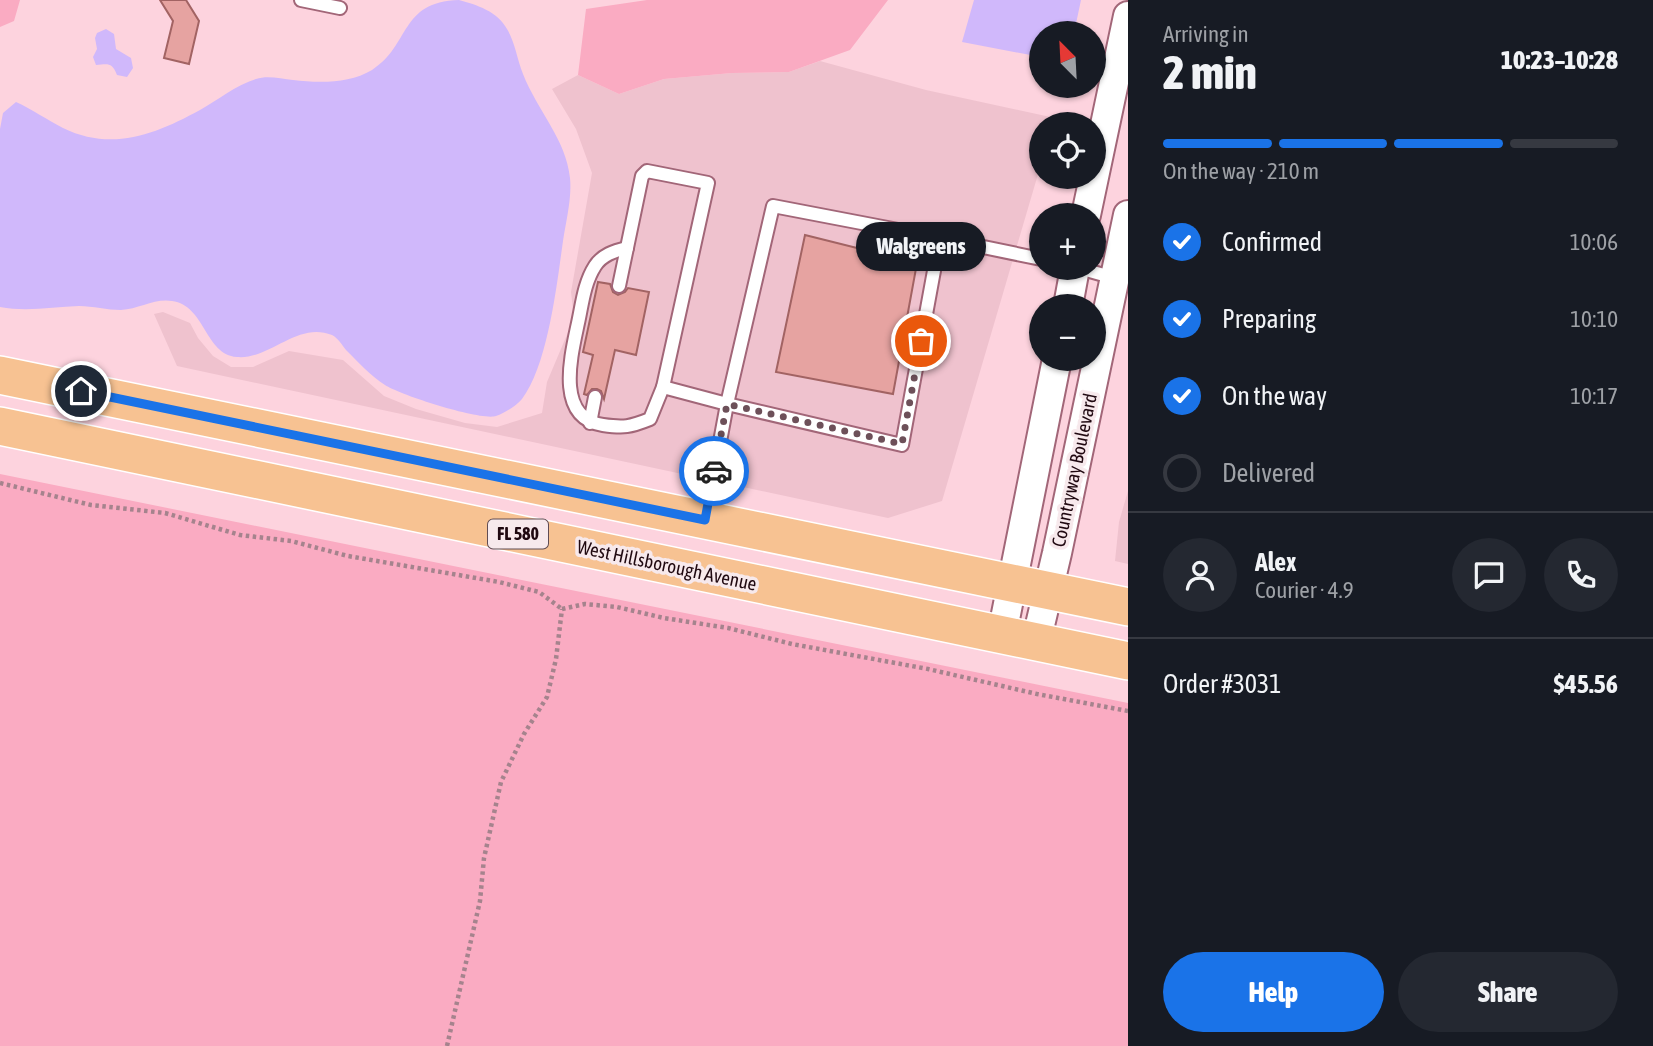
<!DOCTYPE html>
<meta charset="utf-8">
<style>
body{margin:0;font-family:"Asap Condensed",sans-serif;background:#242831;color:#f1f3f6;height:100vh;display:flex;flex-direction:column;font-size:26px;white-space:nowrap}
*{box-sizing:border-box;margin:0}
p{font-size:23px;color:#9ea1a6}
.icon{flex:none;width:38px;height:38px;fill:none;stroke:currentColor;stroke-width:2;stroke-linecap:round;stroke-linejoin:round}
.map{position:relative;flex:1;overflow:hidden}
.panel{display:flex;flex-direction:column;background:#171b24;width:525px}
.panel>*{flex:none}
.needle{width:46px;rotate:336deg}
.tools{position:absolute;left:1029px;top:21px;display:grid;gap:14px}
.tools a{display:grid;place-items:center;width:77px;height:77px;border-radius:50%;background:#171b24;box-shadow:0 2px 5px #0004;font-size:35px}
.pin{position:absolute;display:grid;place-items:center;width:60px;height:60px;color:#fff;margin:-30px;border:4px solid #fff;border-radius:50%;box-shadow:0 2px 7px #0007}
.courier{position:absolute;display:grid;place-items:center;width:70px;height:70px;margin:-35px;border:5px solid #1a73e8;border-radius:50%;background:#fff;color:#222;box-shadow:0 2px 9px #0007}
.bubble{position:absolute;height:49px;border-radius:24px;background:#171b24;box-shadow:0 2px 5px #0004;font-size:23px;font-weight:800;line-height:49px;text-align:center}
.headline em{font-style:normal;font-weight:800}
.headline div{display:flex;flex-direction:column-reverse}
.headline{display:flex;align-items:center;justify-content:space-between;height:119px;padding:0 35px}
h1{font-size:46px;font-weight:800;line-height:52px}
.bar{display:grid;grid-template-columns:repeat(4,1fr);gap:10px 7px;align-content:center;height:84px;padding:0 35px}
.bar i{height:9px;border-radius:5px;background:#363941}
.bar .current{background:#1a73e8}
.bar p{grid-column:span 4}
.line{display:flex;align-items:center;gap:18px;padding:0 35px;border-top:2px solid #363941}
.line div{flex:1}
.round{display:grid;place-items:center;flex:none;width:74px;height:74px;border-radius:37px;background:#242831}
ol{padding:0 35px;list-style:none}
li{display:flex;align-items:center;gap:21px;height:77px}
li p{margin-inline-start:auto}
li .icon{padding:7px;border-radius:50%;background:#1a73e8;color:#fff;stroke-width:4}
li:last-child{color:#9ea1a6}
li i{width:38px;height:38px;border:4px solid #363941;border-radius:50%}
.button{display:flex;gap:14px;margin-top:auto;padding:14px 35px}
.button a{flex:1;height:80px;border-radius:42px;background:#1a73e8;color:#fff;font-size:28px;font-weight:800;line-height:80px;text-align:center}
.button a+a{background:#242831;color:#f1f3f6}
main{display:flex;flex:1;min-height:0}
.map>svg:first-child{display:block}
</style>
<main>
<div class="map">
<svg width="1128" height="1046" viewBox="0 0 1128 1046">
<rect width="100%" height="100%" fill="#fdd3de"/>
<g fill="#efc2ce">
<path d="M820,61l106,29 129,28 -2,6h-12v40l-99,337 -54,17 -711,-152 -23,-52 9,-2 27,11 8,15 15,18 18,11h22l36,-16 54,9 41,36 32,13 49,14 32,4 45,-14 5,-31 27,-64 -3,-26 21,-119 -16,-44 -24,-40 26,-14 41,19 45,-15 68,-6 57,-1z"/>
<path d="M1128,491v73l-13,-3 4,-39z"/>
</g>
<g fill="#faabc2">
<path d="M0,0h20l-6,21 -14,6z"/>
<path d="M647,0h241l-38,50 -61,22 -57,1 -68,6 -45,15 -41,-19 8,-66z"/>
<path d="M0,474l1128,229v343h-1128z"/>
</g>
<g fill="#d0b8fb">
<path d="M459,0c18,5 38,11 48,29 8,13 10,30 16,45 14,36 43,65 47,104 2,20 -4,43 -7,63 -6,42 -15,124 -41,158 -6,7 -17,14 -26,17 -15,5 -96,-21 -111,-31 -14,-9 -27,-23 -39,-35 -4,-5 -8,-12 -14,-15 -35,-14 -62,25 -95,22 -32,-2 -32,-52 -65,-56 -17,-3 -33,8 -51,9 -14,0 -28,-4 -42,-4 -26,1 -53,6 -79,1v-178l3,-16 13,-11c16,7 31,18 47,26 49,24 93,6 137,-18 18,-10 36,-25 56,-31 12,-4 25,0 37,1 25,3 56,4 79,-10 39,-25 27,-68 87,-70z"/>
<path d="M974,0h107l-7,33h-33v24l-79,-15z"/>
<path d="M106,29l8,5 2,15 15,9 2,10 -6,9 -10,-2c-5,-13 -9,-11 -21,-10l-3,-8 4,-8 -2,-11 2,-5z"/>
</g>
<g fill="#e6a3a1" stroke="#a26363" stroke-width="2">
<path d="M160,0h26l13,21 -10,43 -25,-6 9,-37z"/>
<path d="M805,235l112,28 -24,131 -117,-22z"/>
<path d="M598,282l12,2 3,8 5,3 7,-3 3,-4 21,4 -13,63 -21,-5 -11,49 -3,-8 -4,-2h-5l-5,6 -3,-1 9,-39 -10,-3z"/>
</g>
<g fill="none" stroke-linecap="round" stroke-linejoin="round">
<g stroke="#a26678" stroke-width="16">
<g id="service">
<path d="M301,0l39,8"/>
<path d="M627,248c-13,3 -25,7 -32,18 -11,17 -13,39 -17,57 -7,33 -23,95 25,102 21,3 27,2 47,-6l13,-32"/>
<path d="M1079,268l39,11"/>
<path d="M619,286l23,-110 5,-5 61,12 -45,204 64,17 46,-198 167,32"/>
<path d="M590,423l5,-26"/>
<path d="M706,517l21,-113 175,41 38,-207 101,21"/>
</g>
</g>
<g stroke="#a26678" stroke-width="32">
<g id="tertiary">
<path d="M1086,215l42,-199"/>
<path d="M1068,306l7,-38"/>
<path d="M1002,634l55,-275"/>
<path d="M1036,642l21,-89 71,-338"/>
</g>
</g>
<g stroke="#fff" stroke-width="40">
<g id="primary">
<path d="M0,375l1128,232"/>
<path d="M0,426l1128,235"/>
</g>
</g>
<g stroke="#a5838d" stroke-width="4.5" stroke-dasharray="3.5 3.5" stroke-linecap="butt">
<path d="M0,483l91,22 74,8 75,22 51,6 57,15 151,26 40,10 23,17"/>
<path d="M562,609l23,-5 32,3 47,11 64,10 64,16 136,25 109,25 91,17"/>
<path d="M447,1046l33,-145 4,-43 17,-76 23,-48 23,-37 9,-38 6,-50"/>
</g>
<use href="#service" stroke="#fff" stroke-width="12"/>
<use href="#tertiary" stroke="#fff" stroke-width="28"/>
<use href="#primary" stroke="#f7c292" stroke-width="37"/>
</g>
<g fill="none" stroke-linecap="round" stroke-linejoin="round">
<path stroke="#6d5059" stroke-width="7" stroke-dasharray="0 12.6" d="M714,471l13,-67 175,40 19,-103"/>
<path stroke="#1a73e8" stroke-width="9" d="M81,391l624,129 9,-49"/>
</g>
<g text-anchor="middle" stroke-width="7" stroke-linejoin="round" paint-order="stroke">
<rect fill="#f7e9ec" stroke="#604c53" stroke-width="2" x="488" y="519.5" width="60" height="29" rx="5"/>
<g font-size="18" font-weight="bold" fill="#200911">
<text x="518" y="540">FL 580</text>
</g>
<g font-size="19" fill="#200911" stroke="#f7e9ec">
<text transform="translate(1074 470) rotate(-78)" y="7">Countryway Boulevard</text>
<text transform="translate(667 565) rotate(12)" y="7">West Hillsborough Avenue</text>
</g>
</g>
</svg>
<div class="tools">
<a><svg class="needle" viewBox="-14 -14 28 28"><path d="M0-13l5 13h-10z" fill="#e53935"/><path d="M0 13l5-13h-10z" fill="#9ea1a6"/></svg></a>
<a><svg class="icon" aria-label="locate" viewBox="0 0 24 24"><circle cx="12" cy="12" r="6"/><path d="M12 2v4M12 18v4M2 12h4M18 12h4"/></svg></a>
<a>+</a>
<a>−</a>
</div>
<div class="pin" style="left:921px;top:341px;background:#ea580c"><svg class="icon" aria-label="bag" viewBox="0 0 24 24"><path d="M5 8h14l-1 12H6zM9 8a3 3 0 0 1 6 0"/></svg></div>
<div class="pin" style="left:81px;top:391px;background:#1f2937"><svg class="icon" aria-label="home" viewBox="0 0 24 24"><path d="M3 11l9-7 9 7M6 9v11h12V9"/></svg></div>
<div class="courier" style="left:714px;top:471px"><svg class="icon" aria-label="car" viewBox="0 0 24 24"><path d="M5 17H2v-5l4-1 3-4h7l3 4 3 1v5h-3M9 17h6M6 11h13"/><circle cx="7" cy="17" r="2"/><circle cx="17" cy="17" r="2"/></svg></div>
<div class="bubble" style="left:856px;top:222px;width:130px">Walgreens</div>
</div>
<section class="panel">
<div class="headline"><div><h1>2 min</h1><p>Arriving in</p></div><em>10:23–10:28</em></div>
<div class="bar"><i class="current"></i><i class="current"></i><i class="current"></i><i></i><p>On the way · 210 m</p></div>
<ol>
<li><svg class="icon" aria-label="check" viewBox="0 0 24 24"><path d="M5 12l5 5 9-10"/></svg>Confirmed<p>10:06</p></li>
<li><svg class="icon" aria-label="check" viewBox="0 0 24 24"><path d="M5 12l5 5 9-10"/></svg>Preparing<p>10:10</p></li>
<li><svg class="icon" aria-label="check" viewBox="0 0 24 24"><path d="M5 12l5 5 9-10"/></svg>On the way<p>10:17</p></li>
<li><i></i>Delivered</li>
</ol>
<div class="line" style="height:126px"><a class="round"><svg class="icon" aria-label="person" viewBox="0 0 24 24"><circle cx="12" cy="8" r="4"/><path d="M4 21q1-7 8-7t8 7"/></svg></a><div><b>Alex</b><p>Courier · 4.9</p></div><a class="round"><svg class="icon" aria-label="chat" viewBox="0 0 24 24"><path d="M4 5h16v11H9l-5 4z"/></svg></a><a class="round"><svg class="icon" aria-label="phone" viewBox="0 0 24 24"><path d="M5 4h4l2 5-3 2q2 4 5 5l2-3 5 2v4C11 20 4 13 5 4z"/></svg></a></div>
<div class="line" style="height:91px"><div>Order #3031</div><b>$45.56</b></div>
<div class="button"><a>Help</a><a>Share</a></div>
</section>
</main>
